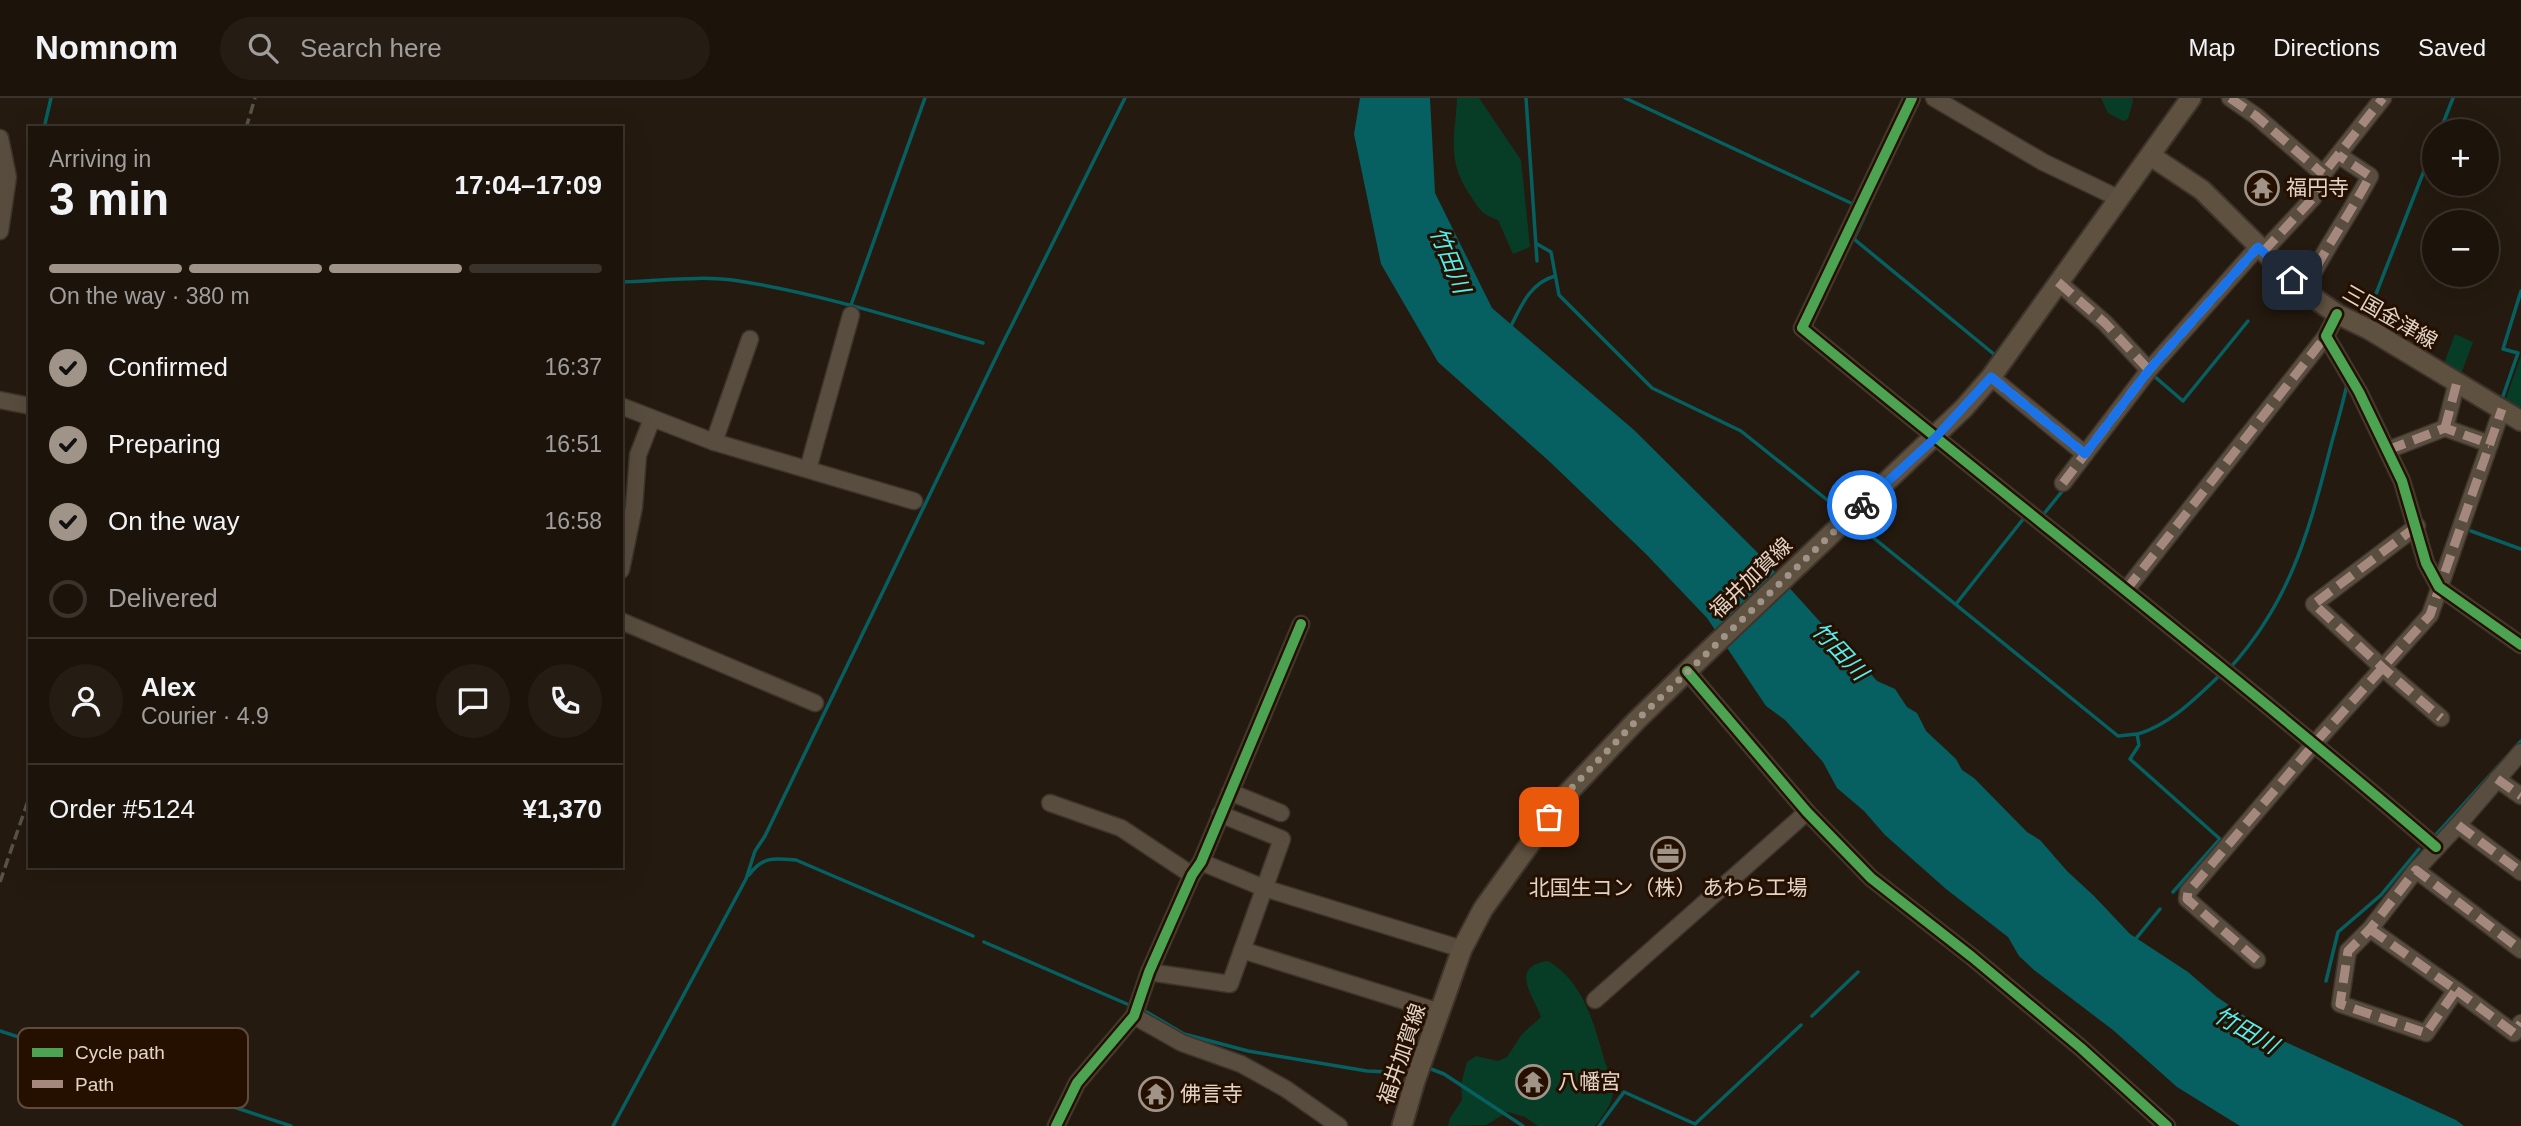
<!DOCTYPE html>
<meta charset="utf-8">
<style>
body{margin:0;font-family:Arial,"Noto Sans JP",sans-serif;background:#251d14;color:#f1f3f6;height:100vh;display:flex;flex-direction:column;font-size:26px;white-space:nowrap}
*{box-sizing:border-box;margin:0}
p{font-size:23px;color:#a09e9d}
.icon{flex:none;width:38px;height:38px;fill:none;stroke:currentColor;stroke-width:2;stroke-linecap:round;stroke-linejoin:round}
.map{position:relative;flex:1;overflow:hidden}
.side{position:absolute;left:28px;top:28px;width:595px;height:742px;display:flex;flex-direction:column;background:#1c140b;border-radius:0px;box-shadow:0 7px 28px #0002,0 0 0 2px #3a332c}
.side>*{flex:none}
.fabs{position:absolute;left:2422px;top:21px;display:grid;gap:14px}
.fabs a{display:grid;place-items:center;width:77px;height:77px;border-radius:50%;background:#1c140b;box-shadow:0 7px 28px #0002,0 0 0 2px #3a332c;font-size:35px}
.pin{position:absolute;display:grid;place-items:center;width:60px;height:60px;color:#fff;margin:-30px;border-radius:14px;box-shadow:0 4px 10px #0006}
.courier{position:absolute;display:grid;place-items:center;width:70px;height:70px;margin:-35px;border:5px solid #1a73e8;border-radius:50%;background:#fff;color:#222;box-shadow:0 2px 9px #0007}
.summary em{font-style:normal;font-weight:700}
.summary div{display:flex;flex-direction:column-reverse}
.summary{display:flex;align-items:center;justify-content:space-between;height:119px;padding:0 21px}
h1{font-size:46px;font-weight:700;line-height:52px}
.bar{display:grid;grid-template-columns:repeat(4,1fr);gap:10px 7px;align-content:center;height:84px;padding:0 21px}
.bar i{height:9px;border-radius:5px;background:#3a332c}
.bar .on{background:#a09387}
.bar p{grid-column:span 4}
.line{display:flex;align-items:center;gap:18px;padding:0 21px;border-top:2px solid #3a332c}
.line div{flex:1}
.round{display:grid;place-items:center;flex:none;width:74px;height:74px;border-radius:37px;background:#251d14}
ol{padding:0 21px;list-style:none}
li{display:flex;align-items:center;gap:21px;height:77px}
li p{margin-inline-start:auto}
li .icon{padding:7px;border-radius:50%;background:#a09387;color:#111;stroke-width:4}
li:last-child{color:#a09e9d}
li i{width:38px;height:38px;border:4px solid #3a332c;border-radius:50%}
header{display:flex;align-items:center;gap:42px;box-sizing:border-box;height:98px;padding:0 35px;background:#1c140b;border-bottom:2px solid #3a332c}
header strong{font-size:33px}
nav{display:flex;gap:38px;margin-inline-start:auto;font-size:24px}
.search{width:490px;height:63px;background:#251d14;display:flex;align-items:center;gap:18px;box-sizing:border-box;padding:0 24px;border-radius:38px;color:#a09e9d;font-size:26px}
.map>svg:first-child{display:block}
</style>
<header>
<strong>Nomnom</strong>
<div class="search"><svg class="icon" aria-label="search" viewBox="0 0 24 24"><circle cx="10" cy="10" r="6"/><path d="M15 15l6 6"/></svg>Search here</div>
<nav><a>Map</a><a>Directions</a><a>Saved</a></nav>
</header>
<div class="map">
<svg width="2521" height="1028" viewBox="0 0 2521 1028">
<rect width="100%" height="100%" fill="#251a0f"/>
<g fill="#073d26">
<path d="M1457,0h22l42,62 9,87 -17,7 -15,-34c-17,-6 -18,-10 -28,-25 -24,-36 -15,-56 -13,-97z"/>
<path d="M2101,0h31l1,3 -5,18 -5,2 -15,-8z"/>
<path d="M2455,236l18,8 -14,37 -16,-13z"/>
<path d="M2521,258v55l-16,-10z"/>
<path d="M1548,863c36,21 46,63 57,101 4,11 10,19 8,31 -1,11 -11,24 -18,33h-57l-13,-9 -17,-5 -22,13 -38,1 2,-8 12,-18 -1,-16 6,-22 9,-6 22,5 9,-4 15,-23 19,-17c-7,-21 -33,-50 7,-56z"/>
</g>
<path fill="#065f60" d="M1360,0h70l5,95 57,115 142,122 123,122 75,83 13,9 32,37 18,8 12,18 10,6 9,18 30,28 6,11 12,8 53,54 13,8 27,31 27,25 36,38 58,38 29,25 62,42 177,81 8,6h-224l-63,-39 -64,-57 -79,-60 -15,-14 -11,-19 -62,-48 -61,-54 -21,-24 -27,-23 -14,-26 -38,-42 -19,-14 -59,-88 -61,-64 -96,-92 -112,-100 -57,-98 -27,-130z"/>
<g fill="none" stroke-linecap="round" stroke-linejoin="round">
<g stroke="#065f60" stroke-width="3.5">
<path d="M1526,0l11,163"/>
<path d="M1625,0l228,106"/>
<path d="M44,30l7,-30"/>
<path d="M2440,33l13,-33"/>
<path d="M29,101l1,-1"/>
<path d="M1867,113l-13,28 141,116"/>
<path d="M1537,146l14,8 8,43 93,93 89,43 95,76"/>
<path d="M621,184c39,-1 80,-7 118,-1 83,13 163,39 244,62"/>
<path d="M851,207l74,-207"/>
<path d="M2367,219l67,-172"/>
<path d="M1510,230c11,-22 20,-45 45,-52"/>
<path d="M2152,281l2,-3 29,25 65,-80"/>
<path d="M2502,301l16,-46 -15,-4 18,-58"/>
<path d="M2043,417l21,-26"/>
<path d="M1854,424l264,214 19,-2 2,11 -9,14 90,80 -47,53"/>
<path d="M2471,433l50,18"/>
<path d="M1956,506l68,-86"/>
<path d="M2230,570c58,-64 77,-130 98,-211 6,-25 14,-48 19,-73"/>
<path d="M2138,636c31,-9 57,-35 80,-57"/>
<path d="M2433,740l88,-97"/>
<path d="M749,777c14,-19 25,-17 47,-15l177,76"/>
<path d="M2134,843l26,-32"/>
<path d="M984,844l143,62"/>
<path d="M2326,883l12,-49 43,-37 38,-46"/>
<path d="M1145,913l39,23 64,17 119,20 21,1 13,-6"/>
<path d="M1812,918l46,-44"/>
<path d="M0,933l129,42"/>
<path d="M1426,969l18,7 79,52"/>
<path d="M143,979l148,49"/>
<path d="M613,1028l133,-247 9,-28 10,-15 235,-487 125,-251"/>
<path d="M1599,1028l25,-34 71,32 106,-99"/>
</g>
<g stroke="#3e342b" stroke-width="19">
<g id="minor">
<path d="M1912,0l-110,230c210,174 427,341 634,519"/>
<path d="M1934,0l109,64 75,36"/>
<path d="M2230,0l26,18 67,58"/>
<path d="M0,40l8,39 -8,54"/>
<path d="M2263,154l50,-54 10,-24 60,-76"/>
<path d="M2058,184l47,41 44,47"/>
<path d="M2304,193c19,-40 45,-75 66,-115l-32,-21"/>
<path d="M2337,216l-11,22 33,56 43,89 24,82 13,24 82,58"/>
<path d="M1991,279l94,77"/>
<path d="M0,302l30,6"/>
<path d="M621,308l93,36 200,59"/>
<path d="M2445,330l12,-46"/>
<path d="M714,344l36,-103"/>
<path d="M2388,352l57,-22 45,16"/>
<path d="M808,371l43,-154"/>
<path d="M2063,385l86,-113 109,-123"/>
<path d="M2417,428l-103,78 70,65 57,49"/>
<path d="M621,472l13,-63 4,-52 14,-36"/>
<path d="M2126,492l200,-254"/>
<path d="M621,523l194,82"/>
<path d="M1687,573l120,141 64,66 101,79 109,91 86,78"/>
<path d="M2497,681l24,17"/>
<path d="M1230,694l51,21"/>
<path d="M1050,705l71,25 71,47"/>
<path d="M2458,727l63,47"/>
<path d="M1201,764l63,26 198,61"/>
<path d="M2416,772l105,80"/>
<path d="M2370,831l86,61 -30,43 -86,-29 8,-53 22,-22 46,-59 42,-45 63,-73"/>
<path d="M1242,852l198,62"/>
<path d="M2257,862l-70,-61 1,-7 127,-149 115,-128 72,-206"/>
<path d="M1149,874l81,12 52,-145 -62,-25"/>
<path d="M2456,892l58,43 7,-10"/>
<path d="M1595,902l212,-188"/>
<path d="M1134,918l48,27 59,21 45,25 53,37"/>
<path d="M1056,1028l21,-43 57,-67 15,-44 43,-97 9,-13 100,-238"/>
</g>
</g>
<g stroke="#3e342b" stroke-width="23">
<g id="major">
<path d="M2151,58l51,34 102,101 33,23 33,16 151,91"/>
<path d="M1402,1028l13,-45 47,-132 21,-40 80,-111 73,-77 69,-67 259,-246 27,-31 200,-279"/>
</g>
</g>
<use href="#minor" stroke="#584d3e" stroke-width="16"/>
<use href="#major" stroke="#5f5140" stroke-width="19"/>
<g stroke="#5b5247" stroke-width="3.5" stroke-dasharray="10 5" stroke-linecap="butt">
<path d="M246,30l9,-30"/>
<path d="M0,784l30,-87"/>
</g>
<g stroke="#a5887d" stroke-width="9" stroke-dasharray="18 9" stroke-linecap="butt">
<path d="M2230,0l26,18 67,58"/>
<path d="M2263,154l50,-54 10,-24 60,-76"/>
<path d="M2058,184l47,41 44,47"/>
<path d="M2304,193c19,-40 45,-75 66,-115l-32,-21"/>
<path d="M1991,279l94,77"/>
<path d="M2445,330l12,-46"/>
<path d="M2388,352l57,-22 45,16"/>
<path d="M2063,385l86,-113 109,-123"/>
<path d="M2417,428l-103,78 70,65 57,49"/>
<path d="M2126,492l200,-254"/>
<path d="M2497,681l24,17"/>
<path d="M2458,727l63,47"/>
<path d="M2370,831l86,61 -30,43 -86,-29 8,-53 22,-22 46,-59 105,80"/>
<path d="M2257,862l-70,-61 1,-7 127,-149 115,-128 72,-206"/>
<path d="M2456,892l58,43 7,-10"/>
</g>
<g stroke="#251000" stroke-width="15">
<g id="cycleway">
<path d="M1912,0l-110,230c210,174 427,341 634,519"/>
<path d="M2337,216l-11,22 33,56 43,89 24,82 13,24 82,58"/>
<path d="M1687,573l120,141 64,66 101,79 109,91 86,78"/>
<path d="M1056,1028l21,-43 57,-67 15,-44 43,-97 9,-13 100,-238"/>
</g>
</g>
<use href="#cycleway" stroke="#4ca352" stroke-width="10"/>
</g>
<g fill="none" stroke-linecap="round" stroke-linejoin="round">
<path stroke="#a09387" stroke-width="7" stroke-dasharray="0 12.6" d="M1549,719l14,-20 73,-76 226,-216"/>
<path stroke="#1a73e8" stroke-width="9" d="M1862,407l73,-67 56,-61 94,77 64,-84 109,-123 34,33"/>
</g>
<defs>
<g id="temple-ring" transform="scale(1.75)"><circle r="9.5" fill="#251000" stroke="#a09387" stroke-width="1.5"/><path d="M0-6L5-2H3V0L6.5 2.5H4V6H1.5V3h-3V6H-4V2.5H-6.5L-3 0V-2H-5Z" fill="#a09387"/></g>
<g id="office-ring" transform="scale(1.75)"><circle r="9.5" fill="#251000" stroke="#a09387" stroke-width="1.5"/><path d="M-6-3h4V-5.5h4V-3h4V5H-6ZM-1-4.5V-3h2v-1.5ZM-6 0V1H6V0Z" fill="#a09387"/></g>
</defs>
<g fill-rule="evenodd">
<use href="#temple-ring" x="2262" y="90"/>
<use href="#office-ring" x="1668" y="756"/>
<use href="#temple-ring" x="1533" y="984"/>
<use href="#temple-ring" x="1156" y="996"/>
</g>
<g text-anchor="middle" stroke-width="6" stroke-linejoin="round" paint-order="stroke">
<g font-size="21" fill="#e3d4c8" stroke="#251000" text-anchor="start">
<text x="2286" y="97">福円寺</text>
<text x="1668" y="797" text-anchor="middle">北国生コン（株） あわら工場</text>
<text x="1558" y="991">八幡宮</text>
<text x="1180" y="1003">佛言寺</text>
</g>
<g font-size="21" fill="#e3d4c8" stroke="#251000">
<text transform="translate(2390 219) rotate(30)" y="7">三国金津線</text>
<text transform="translate(1751 480) rotate(-44)" y="7">福井加賀線</text>
<text transform="translate(1402 956) rotate(-71)" y="7">福井加賀線</text>
</g>
<g font-size="23" font-style="italic" fill="#52eef0" stroke="#251000">
<text transform="translate(1450 162) rotate(68)" y="8">竹田川</text>
<text transform="translate(1840 553) rotate(47)" y="8">竹田川</text>
<text transform="translate(2246 932) rotate(30)" y="8">竹田川</text>
</g>
</g>
<rect x="18" y="930" width="230" height="80" rx="10" fill="#251000" stroke="#5e4b3c" stroke-width="2"/>
<rect x="32" y="950" width="31" height="9" fill="#4ca352"/>
<rect x="32" y="982" width="31" height="8" fill="#a5887d"/>
<g font-size="19" fill="#e3d4c8">
<text x="75" y="961">Cycle path</text>
<text x="75" y="993">Path</text>
</g>
</svg>
<div class="fabs">
<a>+</a>
<a>−</a>
</div>
<div class="pin" style="left:1549px;top:719px;background:#ea580c"><svg class="icon" aria-label="bag" viewBox="0 0 24 24"><path d="M5 8h14l-1 12H6zM9 8a3 3 0 0 1 6 0"/></svg></div>
<div class="pin" style="left:2292px;top:182px;background:#1f2937"><svg class="icon" aria-label="home" viewBox="0 0 24 24"><path d="M3 11l9-7 9 7M6 9v11h12V9"/></svg></div>
<div class="courier" style="left:1862px;top:407px"><svg class="icon" aria-label="bike" viewBox="0 0 24 24"><circle cx="6" cy="16" r="4"/><circle cx="18" cy="16" r="4"/><path d="M6 16l4-8h5l3 8M10 8l3 8H6M13 5h3"/></svg></div>
<section class="side">
<div class="summary"><div><h1>3 min</h1><p>Arriving in</p></div><em>17:04–17:09</em></div>
<div class="bar"><i class="on"></i><i class="on"></i><i class="on"></i><i></i><p>On the way · 380 m</p></div>
<ol>
<li><svg class="icon" aria-label="check" viewBox="0 0 24 24"><path d="M5 12l5 5 9-10"/></svg>Confirmed<p>16:37</p></li>
<li><svg class="icon" aria-label="check" viewBox="0 0 24 24"><path d="M5 12l5 5 9-10"/></svg>Preparing<p>16:51</p></li>
<li><svg class="icon" aria-label="check" viewBox="0 0 24 24"><path d="M5 12l5 5 9-10"/></svg>On the way<p>16:58</p></li>
<li><i></i>Delivered</li>
</ol>
<div class="line" style="height:126px"><a class="round"><svg class="icon" aria-label="person" viewBox="0 0 24 24"><circle cx="12" cy="8" r="4"/><path d="M4 21q1-7 8-7t8 7"/></svg></a><div><b>Alex</b><p>Courier · 4.9</p></div><a class="round"><svg class="icon" aria-label="chat" viewBox="0 0 24 24"><path d="M4 5h16v11H9l-5 4z"/></svg></a><a class="round"><svg class="icon" aria-label="phone" viewBox="0 0 24 24"><path d="M5 4h4l2 5-3 2q2 4 5 5l2-3 5 2v4C11 20 4 13 5 4z"/></svg></a></div>
<div class="line" style="height:91px"><div>Order #5124</div><b>¥1,370</b></div>
</section>
</div>
